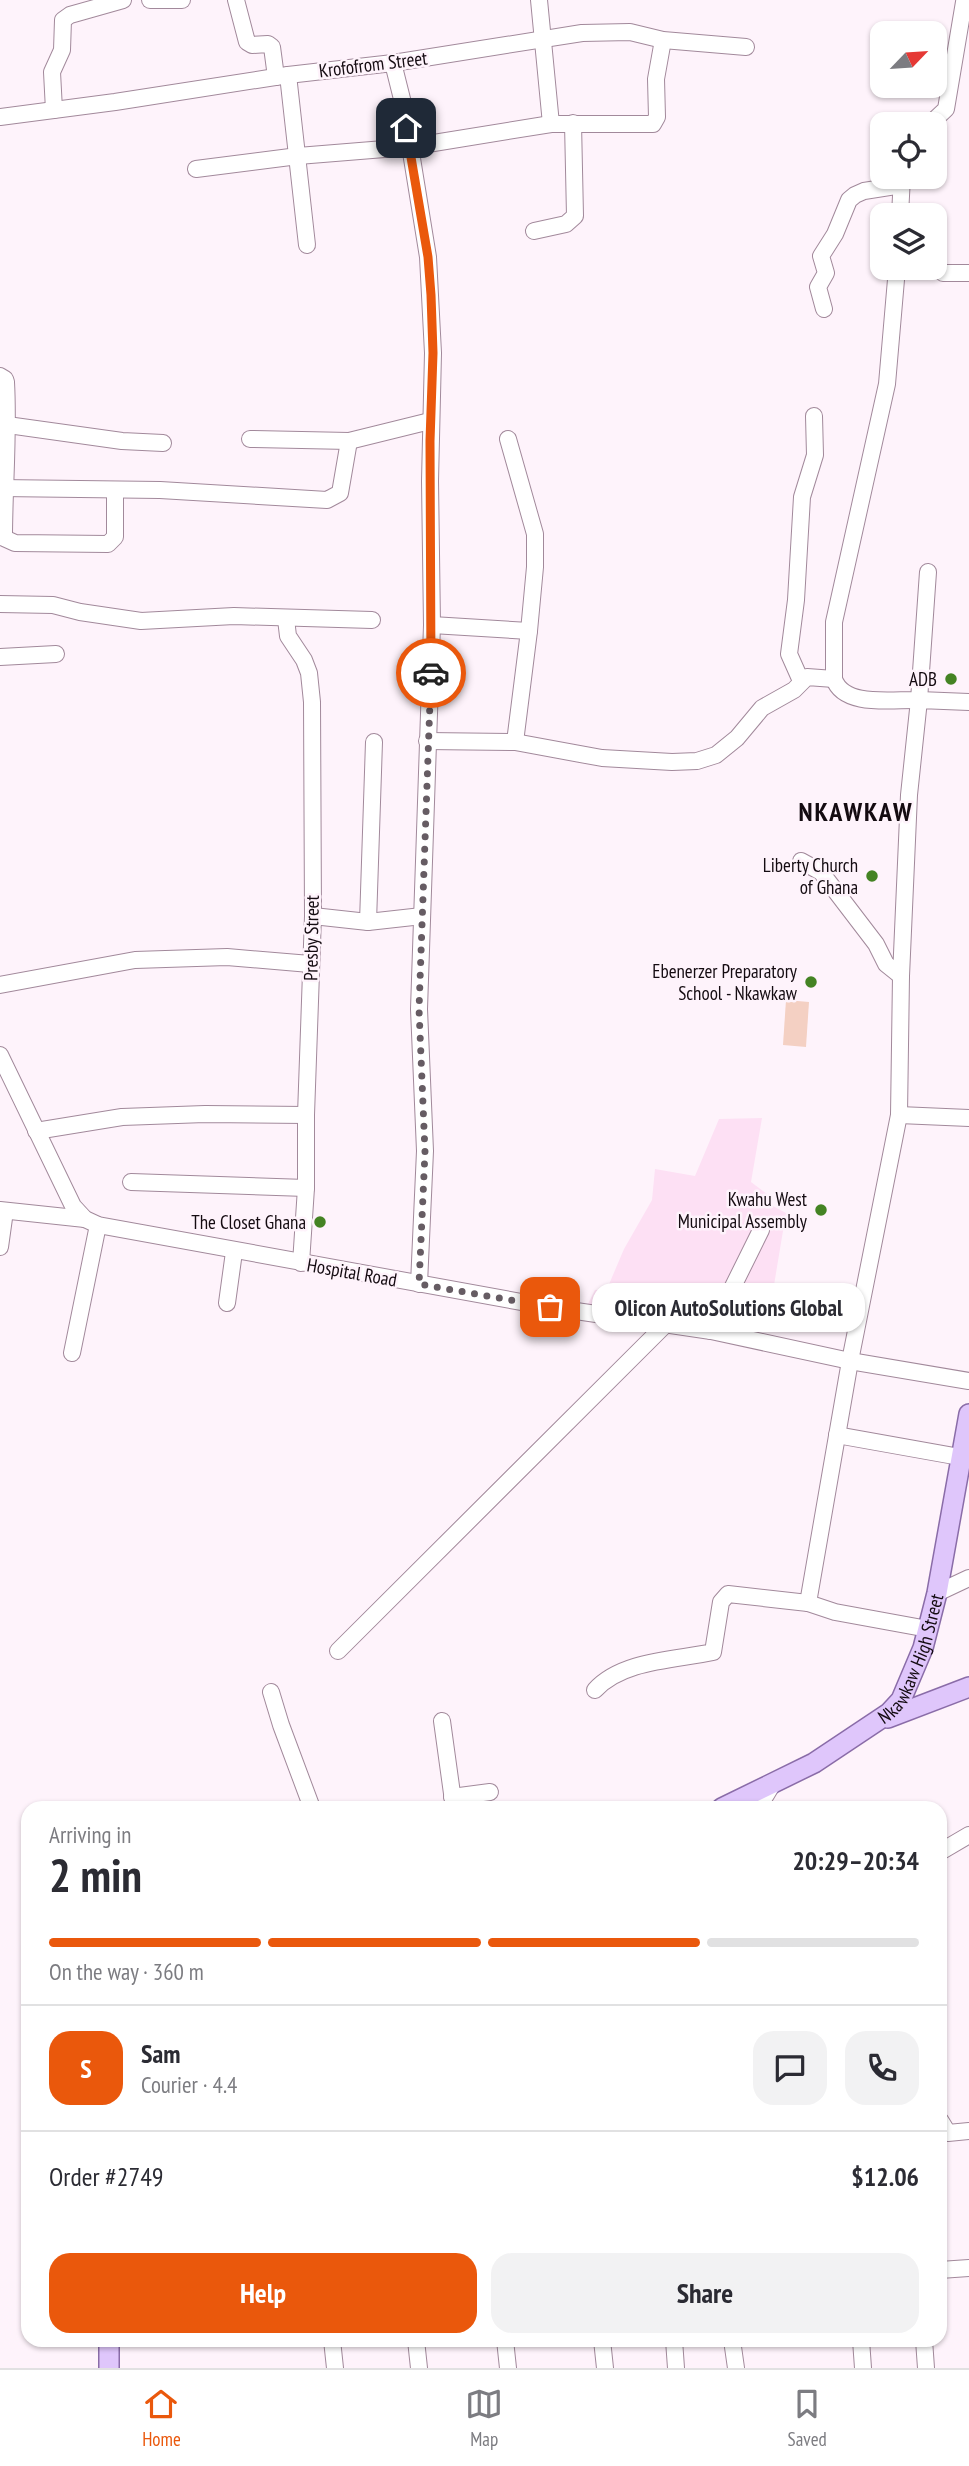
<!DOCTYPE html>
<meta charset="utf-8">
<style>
body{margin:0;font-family:"PT Sans Narrow",sans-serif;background:#f2f2f3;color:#2b2b33;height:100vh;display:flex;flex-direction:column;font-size:26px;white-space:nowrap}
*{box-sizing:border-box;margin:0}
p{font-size:23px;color:#7c7c81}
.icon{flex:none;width:38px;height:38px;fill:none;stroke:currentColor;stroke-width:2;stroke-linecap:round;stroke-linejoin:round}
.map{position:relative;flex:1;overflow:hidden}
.drawer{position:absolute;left:21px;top:1801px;width:926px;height:546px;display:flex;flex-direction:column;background:#fff;border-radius:21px;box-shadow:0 2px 5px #0004}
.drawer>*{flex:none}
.needle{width:46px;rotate:65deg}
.controls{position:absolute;left:870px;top:21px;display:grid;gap:14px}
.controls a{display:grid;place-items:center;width:77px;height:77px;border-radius:14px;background:#fff;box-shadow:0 2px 5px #0004;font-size:35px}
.pin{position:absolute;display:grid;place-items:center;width:60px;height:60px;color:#fff;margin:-30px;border-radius:14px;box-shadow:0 4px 10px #0006}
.courier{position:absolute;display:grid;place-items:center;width:70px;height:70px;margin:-35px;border:5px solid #ea580c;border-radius:50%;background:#fff;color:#222;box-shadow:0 2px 9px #0007}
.bubble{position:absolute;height:49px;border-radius:21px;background:#fff;box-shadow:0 2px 5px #0004;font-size:23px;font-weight:800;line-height:49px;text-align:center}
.head em{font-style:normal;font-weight:800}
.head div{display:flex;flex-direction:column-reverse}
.head{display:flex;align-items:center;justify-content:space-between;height:119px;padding:0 28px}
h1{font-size:46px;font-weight:800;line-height:52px}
.bar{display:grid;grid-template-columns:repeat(4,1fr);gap:10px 7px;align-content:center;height:84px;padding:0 28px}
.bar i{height:9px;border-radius:5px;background:#e1e1e2}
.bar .selected{background:#ea580c}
.bar p{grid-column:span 4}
.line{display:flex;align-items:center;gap:18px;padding:0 28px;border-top:2px solid #e1e1e2}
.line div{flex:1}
.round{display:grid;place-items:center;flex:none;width:74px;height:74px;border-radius:21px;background:#f2f2f3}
.action{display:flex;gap:14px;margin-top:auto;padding:14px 28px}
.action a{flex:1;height:80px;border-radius:21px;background:#ea580c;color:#fff;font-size:28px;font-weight:800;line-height:80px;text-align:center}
.action a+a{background:#f2f2f3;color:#2b2b33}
.tabs{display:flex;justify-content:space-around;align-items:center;height:98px;border-top:2px solid #e1e1e2;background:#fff;font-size:19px;color:#7c7c81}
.tabs a{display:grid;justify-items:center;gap:4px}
.tabs .selected{color:#ea580c}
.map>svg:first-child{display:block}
</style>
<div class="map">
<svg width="969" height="2368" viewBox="0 0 969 2368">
<rect width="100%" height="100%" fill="#fef3fb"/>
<path fill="#fde0f4" d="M762,1118l-11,64 16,12 4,11 15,8 -14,84 -14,40 -172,-29 9,-18 12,-1 17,-40 28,-49 3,-31 40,7 24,-57z"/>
<path fill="#f4d0c3" d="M786,1000l23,2 -3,45 -23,-2z"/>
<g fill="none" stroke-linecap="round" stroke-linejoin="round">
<g stroke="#a2899b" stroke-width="18">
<g id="minor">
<path d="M150,0h32"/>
<path d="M236,0l11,42 5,3 16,-1 4,3 4,30"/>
<path d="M539,0l12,124"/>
<path d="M393,63l10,40 25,154 5,96 -3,128 2,144 -13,384 6,142 -6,133"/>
<path d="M288,75l19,170"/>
<path d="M54,110l-2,-38 10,-22 1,-30 7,-5 53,-15"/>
<path d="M0,117l115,-15 173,-27 105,-12 189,-30 48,-1 33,8 83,7"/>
<path d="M930,124l16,-15 18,-107"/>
<path d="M196,169l102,-13 111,-9 142,-23h102l4,-7 -1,-38 7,-39"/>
<path d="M900,215l2,-38"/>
<path d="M534,231l32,-7 9,-8 -2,-93"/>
<path d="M897,268l-10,116 -53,238v57c10,29 59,20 85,21l9,-128"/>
<path d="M943,273h26"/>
<path d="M824,309l-6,-22 8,-14 -5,-17 14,-22 14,-34 6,-5 9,-4 38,-6"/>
<path d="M0,376l5,3 1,3c3,52 -2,104 -2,156l11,5 93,1 7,-7v-47"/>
<path d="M0,424l122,17 41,2"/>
<path d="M250,439l99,2 81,-20"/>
<path d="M508,439l27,95v33l-6,64"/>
<path d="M0,488l160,2 167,10 13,-7 9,-52"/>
<path d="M0,604l53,1 27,7 61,9 93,-5 138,4"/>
<path d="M286,619l2,17 16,24 5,13 3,29 1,214 -7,199v73l-5,75"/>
<path d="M432,625l97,6 -14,111"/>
<path d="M0,657l56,-3"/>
<path d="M801,681l-12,-27 7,-54 6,-103 13,-42 -1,-39"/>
<path d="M427,741l88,1 87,16 70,4 25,-1 19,-6 21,-17 25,-30 32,-18 13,-13 27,2"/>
<path d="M801,861l20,11 55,72 10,20 15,12"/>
<path d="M313,916l55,6 54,-6"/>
<path d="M368,922l6,-180"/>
<path d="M0,985l135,-25 92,-3 83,7"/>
<path d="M0,1055l73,151 12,13 13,6 451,82 162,24 139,30 119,20"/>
<path d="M899,1115l70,3"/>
<path d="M36,1131l86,-14 83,-3 101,1"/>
<path d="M131,1182l175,6"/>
<path d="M0,1210l85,9"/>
<path d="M0,1247l5,-36"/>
<path d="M227,1303l7,-51"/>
<path d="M711,1331l50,-101"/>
<path d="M72,1353l26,-128"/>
<path d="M837,1435l123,22 9,-4"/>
<path d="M937,1593l32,-15"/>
<path d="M928,1629l-93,-17 -27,-9 42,-242 49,-246 2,-139 8,-181 10,-95 50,2"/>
<path d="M338,1651l327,-326"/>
<path d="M595,1690c27,-30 81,-30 118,-38l8,-50 7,-8 80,9"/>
<path d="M271,1692l10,33 31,83"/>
<path d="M442,1721l12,87"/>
<path d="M452,1797l38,-5"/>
<path d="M758,1808l14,-23"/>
<path d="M940,1852l29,-17"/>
<path d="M940,2120l8,13 21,-2"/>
<path d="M940,2270l29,-2"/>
<path d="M332,2340l3,28"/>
<path d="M416,2340l3,28"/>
<path d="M505,2340l3,28"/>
<path d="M602,2340l3,28"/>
<path d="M674,2340l2,28"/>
<path d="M732,2340l4,28"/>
<path d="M861,2340l2,28"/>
<path d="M924,2340l2,28"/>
</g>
</g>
<g stroke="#8a6ca8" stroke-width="22">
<g id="major">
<path d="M888,1718l81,-31"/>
<path id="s1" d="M722,1808l92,-45 75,-50 12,-13 22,-52 14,-55 32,-179"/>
<path d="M109,2368v-28"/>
</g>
</g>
<use href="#minor" stroke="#fff" stroke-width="16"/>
<use href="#major" stroke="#dfc6fb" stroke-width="19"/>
</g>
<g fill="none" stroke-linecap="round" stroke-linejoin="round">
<path stroke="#665c63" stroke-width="7" stroke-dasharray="0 12.6" d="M431,673l-12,336 6,143 -6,132 131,23"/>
<path stroke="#ea580c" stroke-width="9" d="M406,128l22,129 3,38 2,58 -3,88 1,232"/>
</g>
<g fill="#448323" stroke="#fef3fb" stroke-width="2.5">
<circle cx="951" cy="679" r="7"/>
<circle cx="872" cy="876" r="7"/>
<circle cx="811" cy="982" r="7"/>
<circle cx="821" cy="1210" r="7"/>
<circle cx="320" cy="1222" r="7"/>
</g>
<g text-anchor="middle" stroke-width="5" stroke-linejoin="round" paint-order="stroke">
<g font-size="19" fill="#140b11" stroke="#fef3fb">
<text transform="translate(373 64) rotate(-7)" y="7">Krofofrom Street</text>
<text transform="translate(311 938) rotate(-89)" y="7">Presby Street</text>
<text transform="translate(352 1272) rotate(10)" y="7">Hospital Road</text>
<text dy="7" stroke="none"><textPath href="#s1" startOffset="252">Nkawkaw High Street</textPath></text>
</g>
<g font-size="19" fill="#140b11" stroke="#fef3fb" text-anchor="end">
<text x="937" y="686">ADB</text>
<text x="858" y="872">Liberty Church<tspan x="858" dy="22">of Ghana</tspan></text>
<text x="797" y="978">Ebenerzer Preparatory<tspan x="797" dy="22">School - Nkawkaw</tspan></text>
<text x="807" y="1206">Kwahu West<tspan x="807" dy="22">Municipal Assembly</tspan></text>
<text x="306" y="1229">The Closet Ghana</text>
</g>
<g font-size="26" font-weight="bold" letter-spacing="2" fill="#140b11" stroke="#fef3fb">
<text x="856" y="821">NKAWKAW</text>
</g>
</g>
</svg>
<div class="controls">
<a><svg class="needle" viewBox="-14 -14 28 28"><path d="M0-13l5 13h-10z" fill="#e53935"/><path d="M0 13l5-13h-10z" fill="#7c7c81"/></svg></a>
<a><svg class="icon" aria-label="locate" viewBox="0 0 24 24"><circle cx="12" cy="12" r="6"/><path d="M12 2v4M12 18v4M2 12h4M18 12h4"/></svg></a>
<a><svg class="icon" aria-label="layers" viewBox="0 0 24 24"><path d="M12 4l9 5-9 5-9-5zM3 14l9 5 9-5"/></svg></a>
</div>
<div class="pin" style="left:550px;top:1307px;background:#ea580c"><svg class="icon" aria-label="bag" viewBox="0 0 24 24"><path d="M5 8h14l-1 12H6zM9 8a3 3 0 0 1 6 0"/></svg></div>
<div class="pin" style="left:406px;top:128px;background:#1f2937"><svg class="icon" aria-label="home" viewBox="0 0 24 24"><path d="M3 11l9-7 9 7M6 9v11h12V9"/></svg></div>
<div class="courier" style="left:431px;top:673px"><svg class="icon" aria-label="car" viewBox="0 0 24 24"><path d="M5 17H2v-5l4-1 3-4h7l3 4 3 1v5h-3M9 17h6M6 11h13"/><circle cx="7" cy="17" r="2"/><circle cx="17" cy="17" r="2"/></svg></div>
<div class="bubble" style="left:592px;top:1283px;width:273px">Olicon AutoSolutions Global</div>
<section class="drawer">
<div class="head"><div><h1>2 min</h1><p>Arriving in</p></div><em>20:29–20:34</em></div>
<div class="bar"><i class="selected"></i><i class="selected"></i><i class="selected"></i><i></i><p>On the way · 360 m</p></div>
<div class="line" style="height:126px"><b class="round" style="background:#ea580c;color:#fff">S</b><div><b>Sam</b><p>Courier · 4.4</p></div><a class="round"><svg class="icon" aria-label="chat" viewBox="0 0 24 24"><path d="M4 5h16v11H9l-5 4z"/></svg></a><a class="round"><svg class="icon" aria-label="phone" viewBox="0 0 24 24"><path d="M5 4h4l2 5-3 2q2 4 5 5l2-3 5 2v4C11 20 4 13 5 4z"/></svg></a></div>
<div class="line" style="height:91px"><div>Order #2749</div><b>$12.06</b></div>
<div class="action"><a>Help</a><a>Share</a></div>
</section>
</div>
<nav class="tabs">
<a class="selected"><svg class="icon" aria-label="home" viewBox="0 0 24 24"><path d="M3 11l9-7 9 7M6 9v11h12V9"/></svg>Home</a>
<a><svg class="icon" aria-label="map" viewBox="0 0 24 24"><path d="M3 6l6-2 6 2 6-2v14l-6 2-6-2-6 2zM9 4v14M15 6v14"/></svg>Map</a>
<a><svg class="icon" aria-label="saved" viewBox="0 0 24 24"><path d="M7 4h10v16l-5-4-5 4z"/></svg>Saved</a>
</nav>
